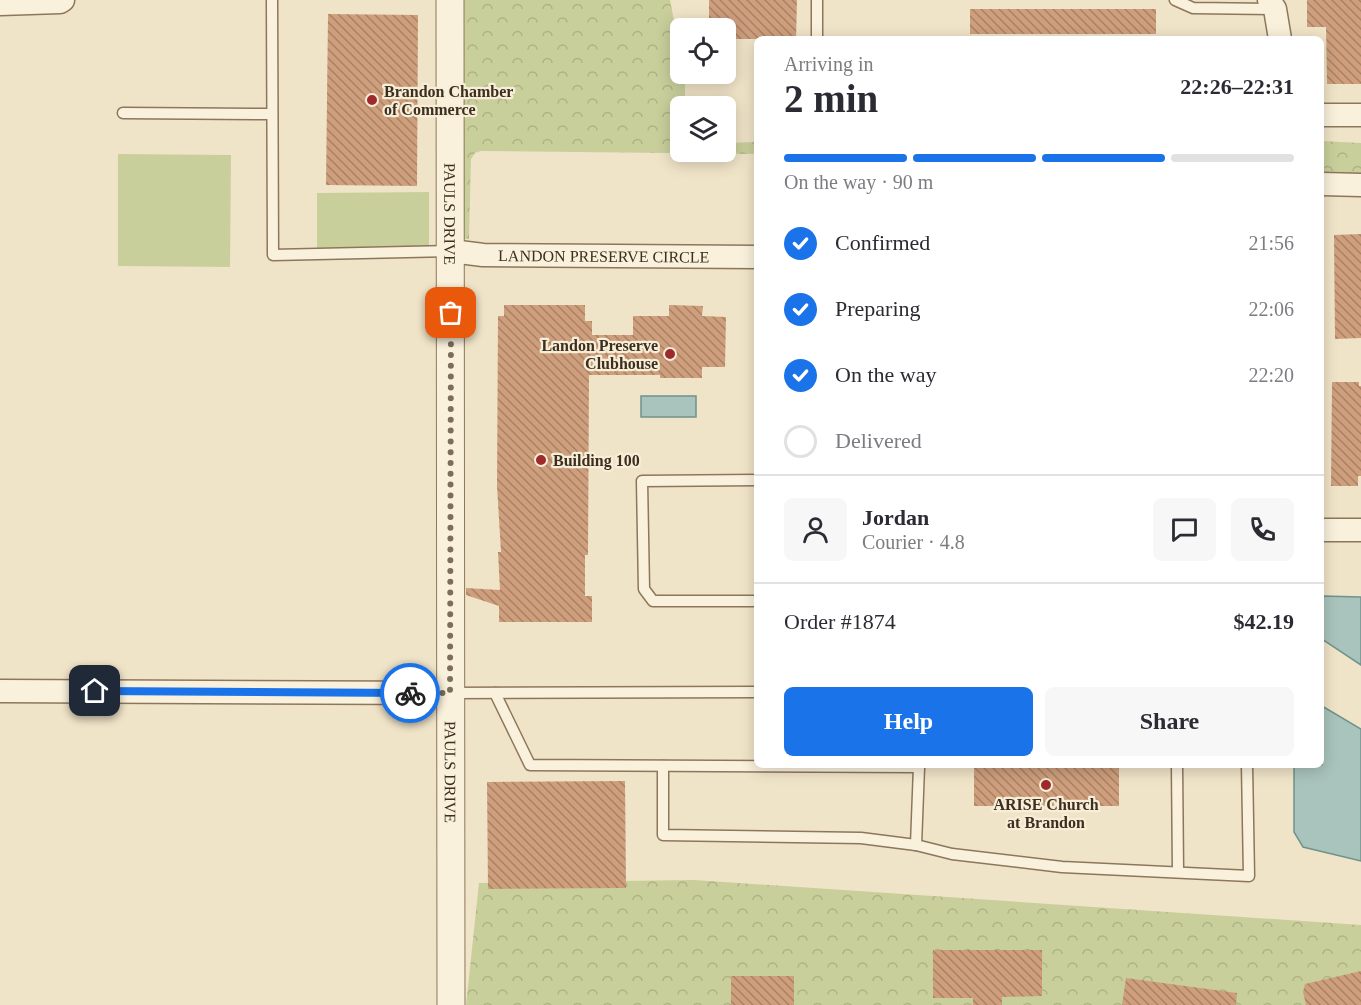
<!DOCTYPE html>
<meta charset="utf-8">
<style>
body{margin:0;font-family:Georgia,serif;background:#f7f7f7;color:#2b2b33;height:100vh;display:flex;flex-direction:column;font-size:22px;white-space:nowrap}
*{box-sizing:border-box;margin:0}
p{font-size:20px;color:#7c7c81}
.icon{flex:none;width:33px;height:33px;fill:none;stroke:currentColor;stroke-width:2;stroke-linecap:round;stroke-linejoin:round}
.map{position:relative;flex:1;overflow:hidden}
.sheet{position:absolute;left:754px;top:36px;width:570px;height:732px;display:flex;flex-direction:column;background:#fff;border-radius:9px;box-shadow:0 3px 15px #0003}
.sheet>*{flex:none}
.tools{position:absolute;left:670px;top:18px;display:grid;gap:12px}
.tools a{display:grid;place-items:center;width:66px;height:66px;border-radius:9px;background:#fff;box-shadow:0 3px 15px #0003;font-size:30px}
.pin{position:absolute;display:grid;place-items:center;width:51px;height:51px;color:#fff;margin:-26px;border-radius:12px;box-shadow:0 3px 9px #0006}
.courier{position:absolute;display:grid;place-items:center;width:60px;height:60px;margin:-30px;border:4px solid #1a73e8;border-radius:50%;background:#fff;color:#222;box-shadow:0 2px 8px #0007}
.overview em{font-style:normal;font-weight:800}
.overview div{display:flex;flex-direction:column-reverse}
.overview{display:flex;align-items:center;justify-content:space-between;height:102px;padding:0 30px}
h1{font-size:39px;font-weight:800;line-height:45px}
.bar{display:grid;grid-template-columns:repeat(4,1fr);gap:9px 6px;align-content:center;height:72px;padding:0 30px}
.bar i{height:8px;border-radius:4px;background:#e1e1e2}
.bar .current{background:#1a73e8}
.bar p{grid-column:span 4}
.line{display:flex;align-items:center;gap:15px;padding:0 30px;border-top:2px solid #e1e1e2}
.line div{flex:1}
.round{display:grid;place-items:center;flex:none;width:63px;height:63px;border-radius:9px;background:#f7f7f7}
ol{padding:0 30px;list-style:none}
li{display:flex;align-items:center;gap:18px;height:66px}
li p{margin-inline-start:auto}
li .icon{padding:6px;border-radius:50%;background:#1a73e8;color:#fff;stroke-width:4}
li:last-child{color:#7c7c81}
li i{width:33px;height:33px;border:3px solid #e1e1e2;border-radius:50%}
.cta{display:flex;gap:12px;margin-top:auto;padding:12px 30px}
.cta a{flex:1;height:69px;border-radius:9px;background:#1a73e8;color:#fff;font-size:24px;font-weight:800;line-height:69px;text-align:center}
.cta a+a{background:#f7f7f7;color:#2b2b33}
.map>svg:first-child{display:block}
</style>
<div class="map">
<svg width="1361" height="1005" viewBox="0 0 1361 1005">
<defs>
<pattern id="forest-crowns" width="20" height="18" patternUnits="userSpaceOnUse" patternTransform="scale(1.5)"><rect width="20" height="18" fill="#c9cf9b"/><path d="M2 6a3 3 0 1 1 6 0M12 15a3 3 0 1 1 6 0" fill="none" stroke="#aeb285"/></pattern>
<pattern id="building-back-hatch" width="6" height="6" patternUnits="userSpaceOnUse" patternTransform="scale(1.5)"><rect width="6" height="6" fill="#cf9f7d"/><path d="M-1 5l2 2M0 0l6 6M5-1l2 2" fill="none" stroke="#a98266"/></pattern>
</defs>
<rect width="100%" height="100%" fill="#f0e4c8"/>
<g fill="#c9cf9b">
<path d="M118,154l113,1 -1,112 -112,-1z"/>
<path d="M429,192v56l-112,1v-56z"/>
</g>
<g fill="url(#forest-crowns)">
<path d="M462,0h208l11,57v17h3l1,2v30h-4v46h45v-9l31,-1v12l-276,-3 -6,2 -4,6 -2,80h-5z"/>
<path d="M1322,141l39,2v31h-39z"/>
<path d="M694,880l667,45v80h-895l13,-122z"/>
</g>
<g fill="#a9c4bc" stroke="#6f938a" stroke-width="1.5">
<rect x="641" y="396" width="55" height="21"/>
<path d="M1322,596l39,1v68l-39,-26z"/>
<path d="M1322,706l39,23v132l-58,-14 -9,-15v-67h28z"/>
</g>
<g fill="url(#building-back-hatch)">
<path d="M709,0h88l-1,39h-70v-11h-17z"/>
<path d="M1307,0h54v84h-34l-1,-57h-19z"/>
<rect x="970" y="9" width="186" height="25"/>
<path d="M328,14l90,1 -1,171 -91,-1z"/>
<path d="M1361,234v104l-26,1 -1,-104z"/>
<path d="M504,305h81v16h7v14h41v-19h36v-11l34,1 -1,10 24,1 -1,50h-23v11h-42v-3h-71l-1,180h-3v41h7v26h-93v-16l-33,-11v-7l34,2 -2,-38h3l-4,-66 1,-170h6z"/>
<path d="M1332,382h27v4h2v90h-3v10h-27z"/>
<rect x="974" y="765" width="145" height="41"/>
<path d="M625,781l1,107 -138,1 -1,-107z"/>
<path d="M933,950h109v46l-40,1v8h-29v-7h-40z"/>
<path d="M1361,971v34h-55l-3,-13 2,-8z"/>
<rect x="731" y="976" width="63" height="29"/>
<path d="M1126,978l111,15 -1,12h-114z"/>
</g>
<g fill="none" stroke-linecap="round" stroke-linejoin="round">
<g stroke="#8d765c" stroke-width="13">
<g id="service">
<path d="M272,0l1,255 178,-4"/>
<path d="M1175,0l18,8 82,1"/>
<path d="M817,39v-39"/>
<path d="M123,113l149,1"/>
<path d="M758,480l-116,1 2,108 9,12h105"/>
<path d="M450,693l308,-1"/>
<path d="M495,693l35,72 389,2 -1,-2"/>
<path d="M1177,765l1,107"/>
<path d="M663,766v69l198,3 55,7 36,9 110,13 187,9 -2,-111"/>
<path d="M916,845l3,-78"/>
</g>
</g>
<g stroke="#8d765c" stroke-width="25">
<g id="minor">
<path d="M1269,0l6,9 5,30"/>
<path d="M0,4l60,-2 3,-2"/>
<path d="M1322,115h39"/>
<path d="M1322,184l39,1"/>
<path id="s1" d="M451,251l32,4 275,2"/>
<path d="M1322,530h39"/>
<path d="M0,691l450,2"/>
</g>
</g>
<g stroke="#8d765c" stroke-width="29">
<g id="tertiary">
<path id="s2" d="M450,0l1,1005"/>
</g>
</g>
<use href="#service" stroke="#faf1dc" stroke-width="10"/>
<use href="#minor" stroke="#faf1dc" stroke-width="22"/>
<use href="#tertiary" stroke="#faf1dc" stroke-width="27"/>
</g>
<g fill="none" stroke-linecap="round" stroke-linejoin="round">
<path stroke="#7c6e5b" stroke-width="6" stroke-dasharray="0 10.8" d="M410,693h40l1,-380"/>
<path stroke="#1a73e8" stroke-width="8" d="M95,691l315,2"/>
</g>
<g fill="#9e2a2b" stroke="#f7eed8" stroke-width="2">
<circle cx="372" cy="100" r="6"/>
<circle cx="670" cy="354" r="6"/>
<circle cx="541" cy="460" r="6"/>
<circle cx="1046" cy="785" r="6"/>
</g>
<g text-anchor="middle" stroke-width="4.5" stroke-linejoin="round" paint-order="stroke">
<g font-size="16" font-weight="bold" fill="#3d2e20" stroke="#f7eed8" text-anchor="start">
<text x="384" y="97">Brandon Chamber<tspan x="384" dy="18">of Commerce</tspan></text>
<text x="658" y="351" text-anchor="end">Landon Preserve<tspan x="658" dy="18">Clubhouse</tspan></text>
<text x="553" y="466">Building 100</text>
<text x="1046" y="810" text-anchor="middle">ARISE Church<tspan x="1046" dy="18">at Brandon</tspan></text>
</g>
<g font-size="16" fill="#3d2e20" stroke="#f7eed8">
<text dy="6" stroke="none"><textPath href="#s2" startOffset="214">PAULS DRIVE</textPath></text>
<text dy="6" stroke="none"><textPath href="#s1" startOffset="153">LANDON PRESERVE CIRCLE</textPath></text>
<text dy="6" stroke="none"><textPath href="#s2" startOffset="772">PAULS DRIVE</textPath></text>
</g>
</g>
</svg>
<div class="tools">
<a><svg class="icon" aria-label="locate" viewBox="0 0 24 24"><circle cx="12" cy="12" r="6"/><path d="M12 2v4M12 18v4M2 12h4M18 12h4"/></svg></a>
<a><svg class="icon" aria-label="layers" viewBox="0 0 24 24"><path d="M12 4l9 5-9 5-9-5zM3 14l9 5 9-5"/></svg></a>
</div>
<div class="pin" style="left:451px;top:313px;background:#ea580c"><svg class="icon" aria-label="bag" viewBox="0 0 24 24"><path d="M5 8h14l-1 12H6zM9 8a3 3 0 0 1 6 0"/></svg></div>
<div class="pin" style="left:95px;top:691px;background:#1f2937"><svg class="icon" aria-label="home" viewBox="0 0 24 24"><path d="M3 11l9-7 9 7M6 9v11h12V9"/></svg></div>
<div class="courier" style="left:410px;top:693px"><svg class="icon" aria-label="bike" viewBox="0 0 24 24"><circle cx="6" cy="16" r="4"/><circle cx="18" cy="16" r="4"/><path d="M6 16l4-8h5l3 8M10 8l3 8H6M13 5h3"/></svg></div>
<section class="sheet">
<div class="overview"><div><h1>2 min</h1><p>Arriving in</p></div><em>22:26–22:31</em></div>
<div class="bar"><i class="current"></i><i class="current"></i><i class="current"></i><i></i><p>On the way · 90 m</p></div>
<ol>
<li><svg class="icon" aria-label="check" viewBox="0 0 24 24"><path d="M5 12l5 5 9-10"/></svg>Confirmed<p>21:56</p></li>
<li><svg class="icon" aria-label="check" viewBox="0 0 24 24"><path d="M5 12l5 5 9-10"/></svg>Preparing<p>22:06</p></li>
<li><svg class="icon" aria-label="check" viewBox="0 0 24 24"><path d="M5 12l5 5 9-10"/></svg>On the way<p>22:20</p></li>
<li><i></i>Delivered</li>
</ol>
<div class="line" style="height:108px"><a class="round"><svg class="icon" aria-label="person" viewBox="0 0 24 24"><circle cx="12" cy="8" r="4"/><path d="M4 21q1-7 8-7t8 7"/></svg></a><div><b>Jordan</b><p>Courier · 4.8</p></div><a class="round"><svg class="icon" aria-label="chat" viewBox="0 0 24 24"><path d="M4 5h16v11H9l-5 4z"/></svg></a><a class="round"><svg class="icon" aria-label="phone" viewBox="0 0 24 24"><path d="M5 4h4l2 5-3 2q2 4 5 5l2-3 5 2v4C11 20 4 13 5 4z"/></svg></a></div>
<div class="line" style="height:78px"><div>Order #1874</div><b>$42.19</b></div>
<div class="cta"><a>Help</a><a>Share</a></div>
</section>
</div>
